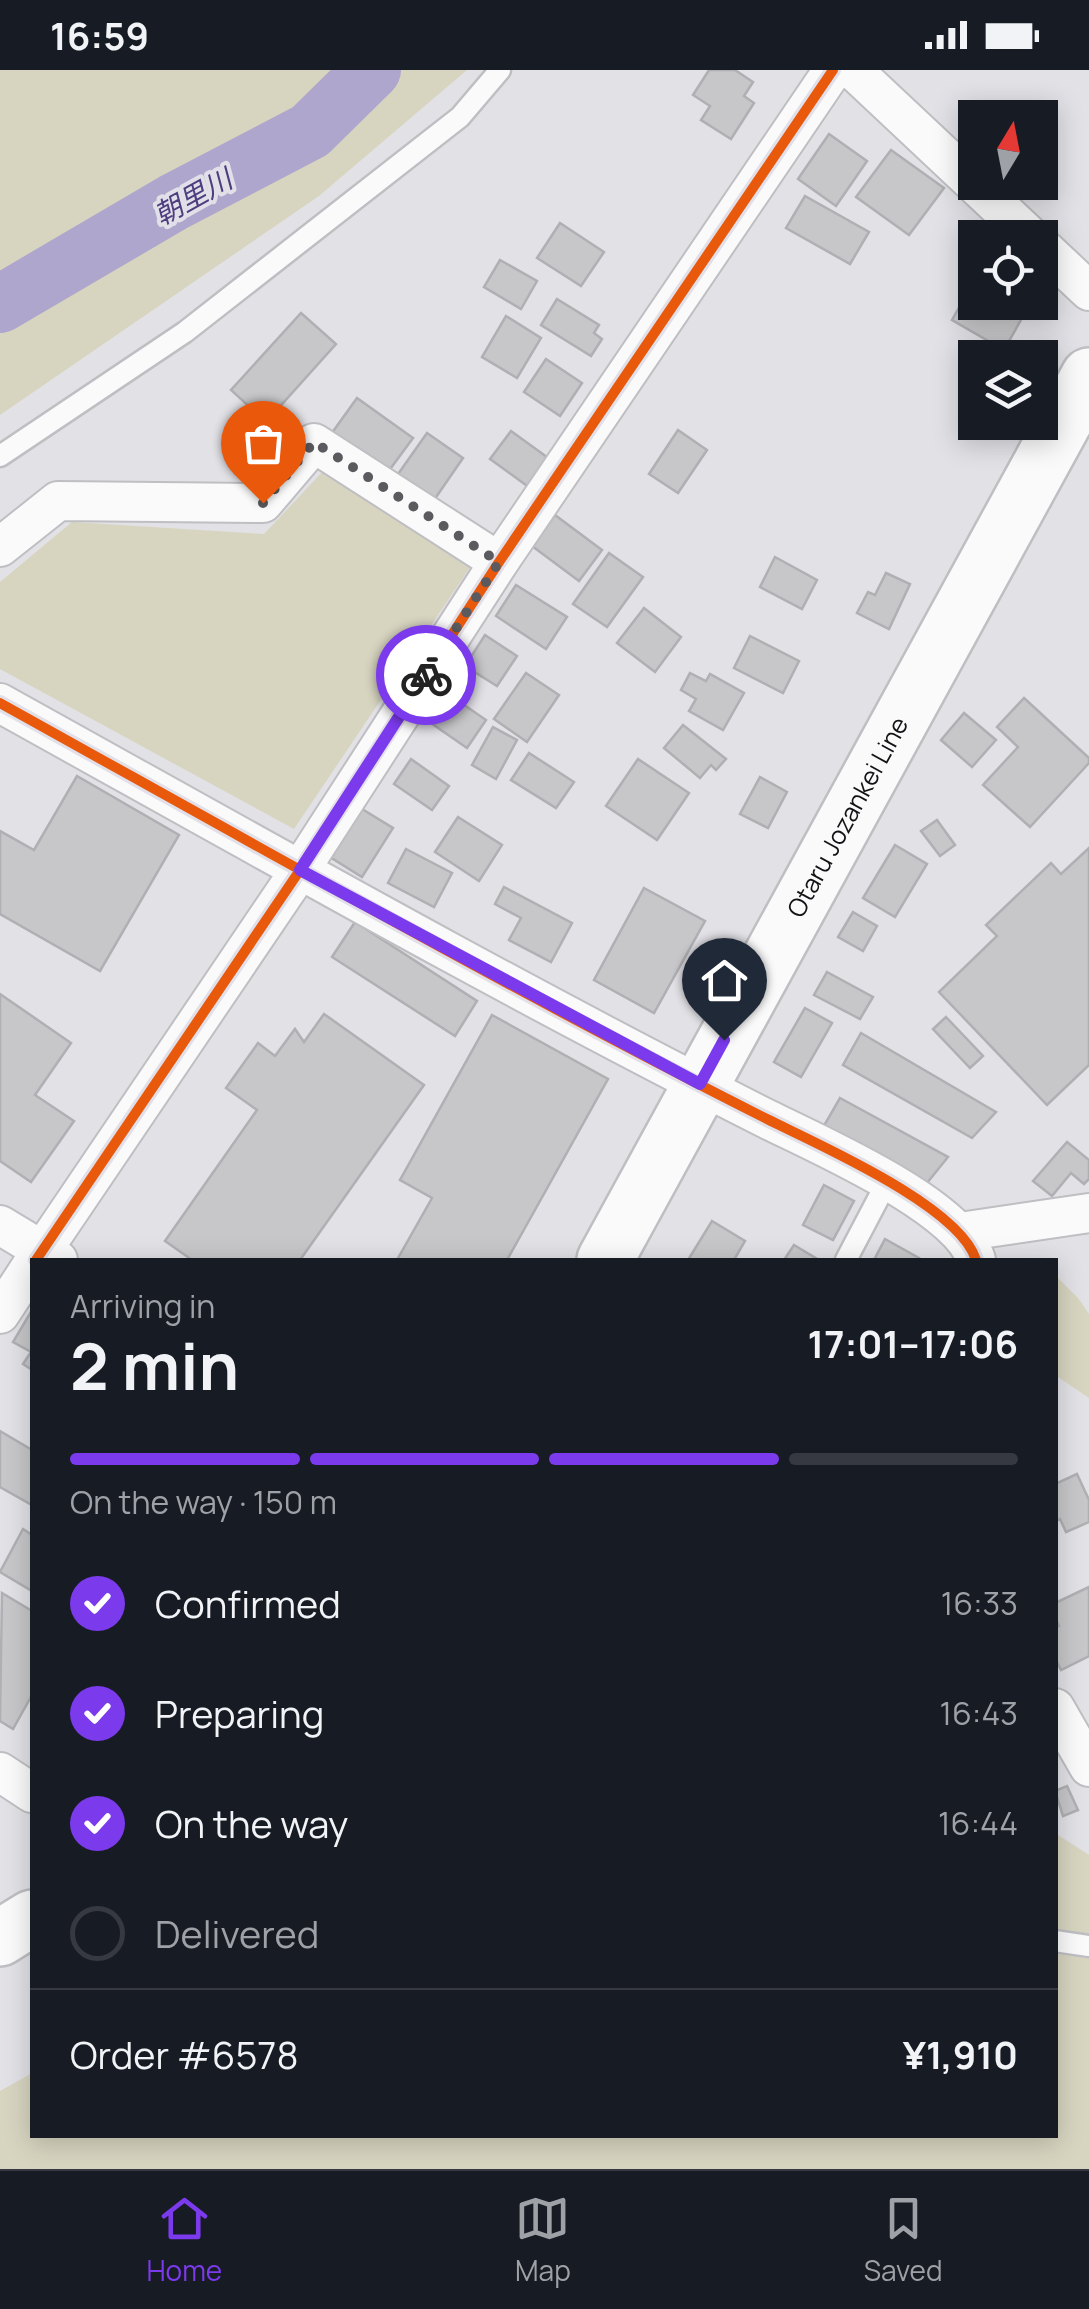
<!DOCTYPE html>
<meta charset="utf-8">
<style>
body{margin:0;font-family:Manrope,"Noto Sans JP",sans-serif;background:#242831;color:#f1f3f6;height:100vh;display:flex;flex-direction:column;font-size:38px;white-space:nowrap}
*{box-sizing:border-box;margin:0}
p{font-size:32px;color:#9ea1a6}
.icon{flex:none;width:55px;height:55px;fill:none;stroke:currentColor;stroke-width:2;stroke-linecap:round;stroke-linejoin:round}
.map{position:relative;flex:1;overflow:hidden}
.sheet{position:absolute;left:30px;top:1188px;width:1028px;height:880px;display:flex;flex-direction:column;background:#171b24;border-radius:0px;box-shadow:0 5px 25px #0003}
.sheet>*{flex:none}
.needle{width:65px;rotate:10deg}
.fabs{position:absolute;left:958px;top:30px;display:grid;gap:20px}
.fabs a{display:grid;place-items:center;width:100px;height:100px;border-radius:0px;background:#171b24;box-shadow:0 5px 25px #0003;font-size:50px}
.pin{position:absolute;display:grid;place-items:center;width:85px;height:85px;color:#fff;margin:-102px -42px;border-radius:50% 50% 50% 0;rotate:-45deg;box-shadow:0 0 10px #0007}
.pin .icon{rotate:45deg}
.courier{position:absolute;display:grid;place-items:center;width:100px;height:100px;margin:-50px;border:8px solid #7c3aed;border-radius:50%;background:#fff;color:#222;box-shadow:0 2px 12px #0007}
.headline em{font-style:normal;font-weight:700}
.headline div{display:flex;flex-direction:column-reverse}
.headline{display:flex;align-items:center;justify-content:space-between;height:170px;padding:0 40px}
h1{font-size:65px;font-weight:700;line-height:75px}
.bar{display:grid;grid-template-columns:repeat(4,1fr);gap:15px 10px;align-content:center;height:120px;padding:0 40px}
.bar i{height:12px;border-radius:8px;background:#363941}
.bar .current{background:#7c3aed}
.bar p{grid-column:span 4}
.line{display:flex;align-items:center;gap:25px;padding:0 40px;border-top:2px solid #363941}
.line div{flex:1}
ol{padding:0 40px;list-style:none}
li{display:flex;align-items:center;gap:30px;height:110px}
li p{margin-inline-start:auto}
li .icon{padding:10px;border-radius:50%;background:#7c3aed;color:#fff;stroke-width:4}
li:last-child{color:#9ea1a6}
li i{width:55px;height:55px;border:5px solid #363941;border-radius:50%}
.status{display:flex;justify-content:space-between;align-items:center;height:70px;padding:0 50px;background:#171b24;direction:ltr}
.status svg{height:28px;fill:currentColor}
.menu{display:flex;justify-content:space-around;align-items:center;height:140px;border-top:2px solid #363941;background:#171b24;font-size:28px;color:#9ea1a6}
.menu a{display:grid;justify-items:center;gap:5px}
.menu .current{color:#7c3aed}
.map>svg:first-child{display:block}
</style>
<div class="status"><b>16:59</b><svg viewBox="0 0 49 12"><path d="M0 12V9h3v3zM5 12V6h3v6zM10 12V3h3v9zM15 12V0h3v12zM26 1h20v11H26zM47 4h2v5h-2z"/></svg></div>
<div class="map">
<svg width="1089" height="2099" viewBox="0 0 1089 2099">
<rect width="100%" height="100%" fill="#e2e1e6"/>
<g fill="#d7d5c0">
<path d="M0,0h467l-148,126 -319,219z"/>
<path d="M324,400l149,93 -179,266 -294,-160v-87l72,-60 192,12z"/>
<path d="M1055,1205l23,23 11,16v84l-34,-23z"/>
<path d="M1055,1763l34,22v314h-1089v-78l32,-18v62h1023z"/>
</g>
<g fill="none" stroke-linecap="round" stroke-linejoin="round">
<path stroke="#aea6cc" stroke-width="58" d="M0,234l174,-102 136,-71 62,-61"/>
</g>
<g fill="#c7c7ca" stroke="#b0afb3" stroke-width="2.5">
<path d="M709,0h26l18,12 -9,14 10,7 -23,36 -30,-19 9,-14 -17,-11z"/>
<path d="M829,64l38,27 -31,45 -38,-27z"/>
<path d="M891,80l53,38 -35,47 -53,-38z"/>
<path d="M805,126l64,36 -19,32 -64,-36z"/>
<path d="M560,153l44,29 -23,34 -44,-28z"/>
<path d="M500,190l37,21 -16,28 -37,-22z"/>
<path d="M975,209v23h56l-27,48 -52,-30z"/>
<path d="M557,229l42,26 -5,8 8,6 -11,17 -50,-31z"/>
<path d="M301,243l35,31 -70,78 -35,-32z"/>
<path d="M506,246l35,22 -24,40 -35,-21z"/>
<path d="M546,289l36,24 -22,33 -36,-24z"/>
<path d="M357,328l56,40 -28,38 -56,-39z"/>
<path d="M678,360l29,20 -29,43 -29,-19z"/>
<path d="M511,361l40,29 -21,28 -40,-29z"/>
<path d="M427,363l36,25 -31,45 -36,-26z"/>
<path d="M555,445l47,35 -23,31 -47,-35z"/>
<path d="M609,483l34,24 -36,50 -34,-23z"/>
<path d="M775,487l42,23 -15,29 -42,-22z"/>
<path d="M886,503l24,11 -21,45 -32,-16 11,-21 7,3z"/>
<path d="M516,515l51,32 -21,32 -50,-33z"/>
<path d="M644,538l37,29 -26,35 -38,-29z"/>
<path d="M485,565l32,21 -20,30 -32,-20z"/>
<path d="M750,566l49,25 -16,32 -49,-25z"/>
<path d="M526,603l33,22 -32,47 -33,-23z"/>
<path d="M690,603l16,8 4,-7 34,19 -21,37 -34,-19 7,-12 -15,-9z"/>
<path d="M444,621l42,29 -19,28 -42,-29z"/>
<path d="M1024,628l65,60v5l-59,64 -47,-42 35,-38 -21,-20z"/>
<path d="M964,643l32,27 -24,27 -31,-27z"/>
<path d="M683,655l43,34 -10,11 -5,-5 -11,13 -36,-30z"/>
<path d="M493,657l24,13 -21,39 -24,-14z"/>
<path d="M529,683l45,29 -18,26 -45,-28z"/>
<path d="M411,689l38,27 -17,24 -38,-26z"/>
<path d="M638,689l51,34 -32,47 -51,-34z"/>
<path d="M77,706l102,59 -79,136 -100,-57v-83l34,19z"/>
<path d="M760,707l27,15 -19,36 -28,-14z"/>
<path d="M362,739l31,19 -31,49 -32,-20z"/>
<path d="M458,747l44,28 -23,36 -44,-29z"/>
<path d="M937,750l18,25 -15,11 -19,-25z"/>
<path d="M895,775l32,19 -32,53 -32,-19z"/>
<path d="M1089,778v217l-42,40 -108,-113 58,-56 -11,-11 65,-62 10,11z"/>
<path d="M406,779l46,24 -18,34 -46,-24z"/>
<path d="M504,817l68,36 -21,39 -42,-22 12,-22 -26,-14z"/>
<path d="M644,818l61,33 -51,92 -60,-33z"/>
<path d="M853,842l24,14 -14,25 -25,-14z"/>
<path d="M355,852l122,79 -22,35 -123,-79z"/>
<path d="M827,902l46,25 -13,22 -46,-24z"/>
<path d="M0,924l71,49 -36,52 39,26 -43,61 -31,-21z"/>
<path d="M805,938l27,15 -31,54 -27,-15z"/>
<path d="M324,944l100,71 -124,175h-108l-27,-19 92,-131 -31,-22 32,-45 17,13 20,-27 9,13z"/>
<path d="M492,945l116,64 -101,181h-110l35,-62 -32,-18z"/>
<path d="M946,947l37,39 -13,12 -37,-39z"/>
<path d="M861,963l135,79 -24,26 -129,-73z"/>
<path d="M840,1028l108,59 -25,31 -102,-57z"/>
<path d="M1067,1072l22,18v19l-5,5 -13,-11 -19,23 -19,-15z"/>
<path d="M824,1115l30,16 -21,39 -30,-15z"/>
<path d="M712,1151l33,20 -11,19h-46z"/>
<path d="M885,1169l34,19 -1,2h-44z"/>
<path d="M794,1175l25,15h-35z"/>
<path d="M32,1240v60l-9,-6 8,-12 -18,-10z"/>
<path d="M0,1361l32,19v55l-32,-18z"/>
<path d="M1077,1404l12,26v22l-23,10 -6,-13 -5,3v-38z"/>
<path d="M23,1459l9,6v56l-32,-19z"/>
<path d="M1089,1517v69l-28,14 -6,-12v-30l4,-2 -4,-9v-14z"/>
<path d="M2,1523l30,18v84l-19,34 -13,-8z"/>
<path d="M1067,1716l11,24 -15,6 -8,-25z"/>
</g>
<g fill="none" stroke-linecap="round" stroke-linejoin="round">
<g stroke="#bfbec2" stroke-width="25">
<g id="service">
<path d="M0,386l185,-124 275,-215 40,-47"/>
<path d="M846,1190l42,-80"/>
<path d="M1055,1871l34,5"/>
</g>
</g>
<g stroke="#bfbec2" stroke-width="42">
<g id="minor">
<path d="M853,0l179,168"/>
<path d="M1040,175l49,46"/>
<path d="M0,477l58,-46 205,2 51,-60 185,119"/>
<path d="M0,633c254,141 507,285 767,416 50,25 193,87 209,141"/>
<path d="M0,1155l58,35"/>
<path d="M960,1162l129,-19"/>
<path d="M36,1190l264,-390 199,-308 334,-492"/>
<path d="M0,1244l32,-49"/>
<path d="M1055,1638l34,59"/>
<path d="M0,1702l32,21"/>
</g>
</g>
<g stroke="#bfbec2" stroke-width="60">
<g id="primary">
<path id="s1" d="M605,1190l484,-884"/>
<path d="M0,1868l32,-20"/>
</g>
</g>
<use href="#service" stroke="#fbfafb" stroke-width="20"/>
<use href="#minor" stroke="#fbfafb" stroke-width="38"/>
<use href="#primary" stroke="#fbfafb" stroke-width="55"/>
<g stroke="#e1dfe8" stroke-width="16">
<g id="cycleway">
<path d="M0,633c254,141 507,285 767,416 50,25 193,87 209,141"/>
<path d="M36,1190l264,-390 199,-308 334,-492"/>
</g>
</g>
<use href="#cycleway" stroke="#e8590c" stroke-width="10"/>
</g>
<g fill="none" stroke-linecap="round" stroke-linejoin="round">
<path stroke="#5b5a5e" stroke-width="10" stroke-dasharray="0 18" d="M263,433l51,-61 185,120 -73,113"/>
<path stroke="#7c3aed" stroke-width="12" d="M426,605l-126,195 400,214 24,-44"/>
</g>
<g text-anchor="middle" stroke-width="8" stroke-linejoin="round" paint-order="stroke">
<g font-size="25" fill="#131215" stroke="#e1dfe8">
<text dy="9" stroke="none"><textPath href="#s1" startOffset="505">Otaru Jozankei Line</textPath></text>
</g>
<g font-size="28" font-style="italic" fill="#4e3e7f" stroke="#e1dfe8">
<text transform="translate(193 127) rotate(-29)" y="10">朝里川</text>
</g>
</g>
</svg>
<div class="fabs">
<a><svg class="needle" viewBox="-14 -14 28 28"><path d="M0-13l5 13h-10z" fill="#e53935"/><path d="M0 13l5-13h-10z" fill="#9ea1a6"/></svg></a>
<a><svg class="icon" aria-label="locate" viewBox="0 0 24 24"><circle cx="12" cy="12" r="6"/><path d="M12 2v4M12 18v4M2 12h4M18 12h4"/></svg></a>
<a><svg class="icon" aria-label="layers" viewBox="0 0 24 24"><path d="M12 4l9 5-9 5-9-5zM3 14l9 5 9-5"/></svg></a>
</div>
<div class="pin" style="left:263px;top:433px;background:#ea580c"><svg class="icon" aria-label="bag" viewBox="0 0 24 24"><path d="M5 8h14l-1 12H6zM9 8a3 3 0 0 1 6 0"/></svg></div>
<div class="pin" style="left:724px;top:970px;background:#1f2937"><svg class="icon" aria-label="home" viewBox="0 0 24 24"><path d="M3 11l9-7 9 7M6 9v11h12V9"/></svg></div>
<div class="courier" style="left:426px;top:605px"><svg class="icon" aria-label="bike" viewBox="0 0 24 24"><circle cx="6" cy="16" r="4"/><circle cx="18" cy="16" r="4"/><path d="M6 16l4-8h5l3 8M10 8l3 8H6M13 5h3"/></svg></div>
<section class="sheet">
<div class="headline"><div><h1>2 min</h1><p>Arriving in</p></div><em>17:01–17:06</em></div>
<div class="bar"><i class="current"></i><i class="current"></i><i class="current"></i><i></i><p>On the way · 150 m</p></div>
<ol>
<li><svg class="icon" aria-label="check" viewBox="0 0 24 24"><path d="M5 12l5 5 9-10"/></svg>Confirmed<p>16:33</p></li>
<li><svg class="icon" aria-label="check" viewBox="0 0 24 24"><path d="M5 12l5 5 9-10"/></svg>Preparing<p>16:43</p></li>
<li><svg class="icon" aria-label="check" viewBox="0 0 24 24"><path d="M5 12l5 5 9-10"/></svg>On the way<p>16:44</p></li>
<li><i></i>Delivered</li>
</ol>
<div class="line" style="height:130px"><div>Order #6578</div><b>¥1,910</b></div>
</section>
</div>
<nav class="menu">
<a class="current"><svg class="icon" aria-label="home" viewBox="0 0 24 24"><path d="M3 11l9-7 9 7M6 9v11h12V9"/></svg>Home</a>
<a><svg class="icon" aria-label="map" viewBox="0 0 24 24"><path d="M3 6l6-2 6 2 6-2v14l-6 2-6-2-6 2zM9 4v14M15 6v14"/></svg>Map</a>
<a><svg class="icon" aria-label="saved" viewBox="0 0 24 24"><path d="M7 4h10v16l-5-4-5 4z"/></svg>Saved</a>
</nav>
